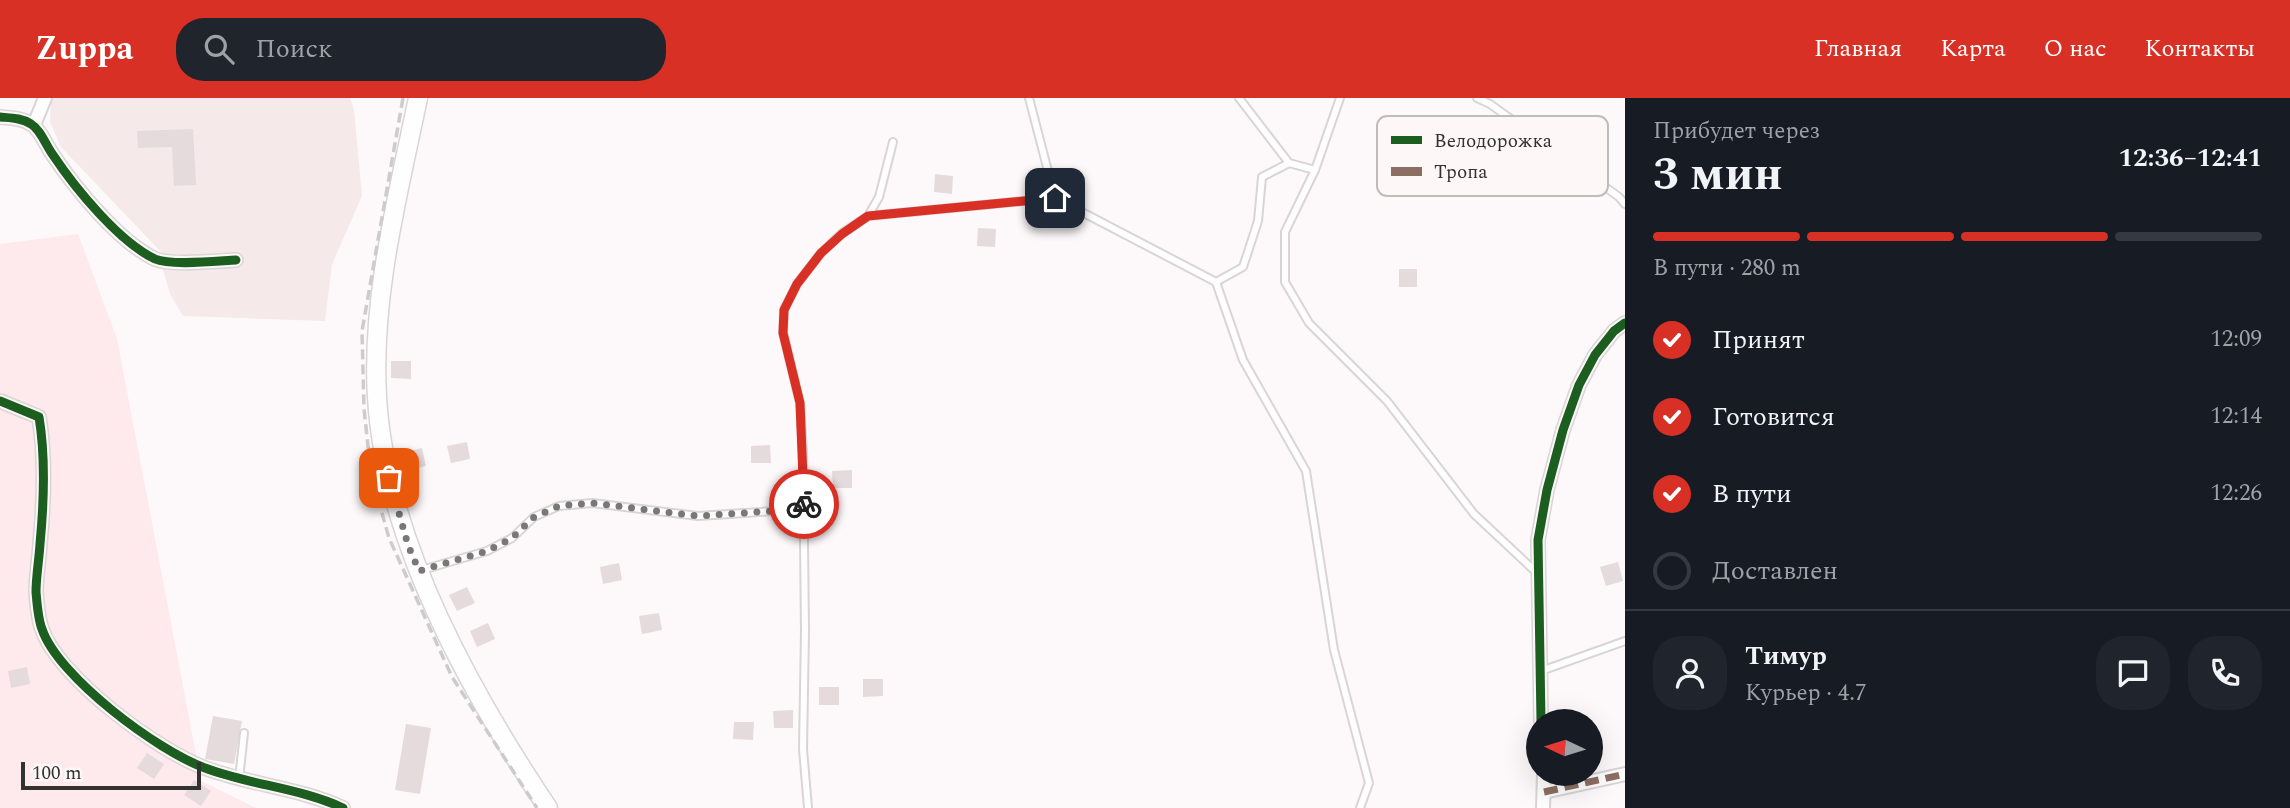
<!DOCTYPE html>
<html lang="ru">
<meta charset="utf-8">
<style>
body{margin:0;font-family:Spectral,serif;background:#20242c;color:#f1f3f6;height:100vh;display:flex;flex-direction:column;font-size:26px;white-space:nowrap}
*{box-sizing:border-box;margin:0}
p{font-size:23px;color:#9ea1a6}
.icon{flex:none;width:38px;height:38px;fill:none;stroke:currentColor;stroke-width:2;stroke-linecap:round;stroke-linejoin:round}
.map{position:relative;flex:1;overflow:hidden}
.drawer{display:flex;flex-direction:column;background:#171b24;width:665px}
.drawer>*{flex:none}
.needle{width:46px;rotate:274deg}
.fabs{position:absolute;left:1526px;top:611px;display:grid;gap:14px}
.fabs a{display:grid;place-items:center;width:77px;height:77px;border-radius:50%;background:#171b24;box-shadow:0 7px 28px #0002;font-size:35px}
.scale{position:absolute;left:21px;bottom:18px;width:180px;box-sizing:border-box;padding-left:7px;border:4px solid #343131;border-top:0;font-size:19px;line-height:24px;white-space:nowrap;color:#343131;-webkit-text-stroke:5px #fef7f8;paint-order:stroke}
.pin{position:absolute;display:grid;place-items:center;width:60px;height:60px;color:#fff;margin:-30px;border-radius:14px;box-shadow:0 4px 10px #0006}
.courier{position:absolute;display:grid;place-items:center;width:70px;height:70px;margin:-35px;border:5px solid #d93025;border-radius:50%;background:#fff;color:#222;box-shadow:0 2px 9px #0007}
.headline em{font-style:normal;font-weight:700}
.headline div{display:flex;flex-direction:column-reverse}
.headline{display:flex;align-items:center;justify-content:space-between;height:119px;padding:0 28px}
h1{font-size:46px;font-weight:700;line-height:52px}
.bar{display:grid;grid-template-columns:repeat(4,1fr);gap:10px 7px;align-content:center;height:84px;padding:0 28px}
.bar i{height:9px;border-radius:5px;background:#363941}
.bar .current{background:#d93025}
.bar p{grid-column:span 4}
.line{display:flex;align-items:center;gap:18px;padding:0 28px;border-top:2px solid #363941}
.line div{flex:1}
.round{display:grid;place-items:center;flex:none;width:74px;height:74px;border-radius:28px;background:#20242c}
ol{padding:0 28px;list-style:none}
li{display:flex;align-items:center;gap:21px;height:77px}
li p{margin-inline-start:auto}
li .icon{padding:7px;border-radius:50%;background:#d93025;color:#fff;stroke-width:4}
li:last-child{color:#9ea1a6}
li i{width:38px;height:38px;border:4px solid #363941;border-radius:50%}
header{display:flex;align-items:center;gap:42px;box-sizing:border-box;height:98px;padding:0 35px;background:#d93025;color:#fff}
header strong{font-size:33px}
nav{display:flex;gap:38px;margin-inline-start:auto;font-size:24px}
.search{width:490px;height:63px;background:#20242c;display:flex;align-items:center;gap:18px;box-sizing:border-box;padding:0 24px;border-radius:28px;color:#9ea1a6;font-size:26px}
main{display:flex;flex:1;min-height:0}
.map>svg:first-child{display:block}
</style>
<header>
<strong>Zuppa</strong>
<div class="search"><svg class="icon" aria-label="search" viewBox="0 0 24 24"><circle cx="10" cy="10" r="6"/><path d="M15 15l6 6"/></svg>Поиск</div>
<nav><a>Главная</a><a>Карта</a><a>О нас</a><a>Контакты</a></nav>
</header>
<main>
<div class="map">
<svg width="1625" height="710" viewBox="0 0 1625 710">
<rect width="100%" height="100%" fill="#fdf8f9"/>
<path fill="#f5e9ea" d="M51,0h299l4,12 8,86 -30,68 -7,57 -142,-5 -13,-22 -7,-24 -1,-17 -101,-106 -11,-25z"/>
<path fill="#fee9ec" d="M78,136l39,105 84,442 55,27h-256v-564z"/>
<g fill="#e5dbdc">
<path d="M193,31l3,56 -22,1 -2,-39 -34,1 -1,-17z"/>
<path d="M935,76l18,2 -1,18 -18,-2z"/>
<path d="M978,130l18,1 -1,18 -18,-1z"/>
<rect x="1399" y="171" width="18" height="18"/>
<path d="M391,263h20v18l-20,-1z"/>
<path d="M467,344l3,17 -19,4 -4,-17z"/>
<path d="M770,347l1,18h-20v-17z"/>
<path d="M422,350l4,18 -19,4 -4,-17z"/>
<path d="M852,372v18h-19l-1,-17z"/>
<path d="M1618,464l5,19 -17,5 -6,-19z"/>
<path d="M619,465l3,17 -19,4 -3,-17z"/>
<path d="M467,489l8,16 -18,8 -8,-16z"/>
<path d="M659,515l3,17 -20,4 -3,-18z"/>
<path d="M488,525l7,16 -18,8 -7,-16z"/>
<path d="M27,569l3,17 -19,4 -3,-17z"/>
<path d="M863,581h20v17l-20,1z"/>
<rect x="819" y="589" width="20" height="18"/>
<path d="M793,612v18h-19l-1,-17z"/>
<path d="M213,618l29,5 -8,43 -29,-5z"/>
<path d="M734,624h20l-1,18 -20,-1z"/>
<path d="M406,626l25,4 -11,66 -25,-4z"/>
<path d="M147,655l17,11 -10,15 -17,-11z"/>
<path d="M194,682l17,11 -10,15 -17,-11z"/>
</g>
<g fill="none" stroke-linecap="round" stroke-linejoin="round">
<g stroke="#d9d5d6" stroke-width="10">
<g id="service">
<path d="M1239,0l50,65"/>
<path d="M1477,0l13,6 129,93 6,7"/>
<path d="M1315,72l-30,62v50l24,41 78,78 87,113 63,59"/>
<path d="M1055,100l161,84 27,-15 15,-46 4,-44 27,-14 26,7 25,-72"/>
<path d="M868,118l187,-18 -26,-100"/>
<path d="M1216,184l27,78 63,111 28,179 35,133 -9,25"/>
<path d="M422,472l65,-19 25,-13 22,-21 25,-11 33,-3 106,13 106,-7"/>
<path d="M1541,573l84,-30"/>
<path d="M239,681l5,-46"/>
<path d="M808,710l-5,-59 2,-118 -2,-180 -3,-48 -17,-70 1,-23 13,-26 24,-31 20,-19 27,-18 11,-19 14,-55"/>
</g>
</g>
<g stroke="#d9d5d6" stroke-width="16">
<g id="minor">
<path d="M0,19c11,1 22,1 31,7 10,6 15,22 22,31 22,33 66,87 102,104 16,7 62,2 81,1"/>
<path d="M34,27l11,-27"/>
<path d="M0,303l39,16c7,42 5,85 1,127 -1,16 -4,33 -4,48 1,11 2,27 6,37 16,48 116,122 163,139 45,17 95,20 138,40"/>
<path d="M1541,623l-3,-181 9,-50 16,-60 16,-45 16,-30 19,-24 11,-8"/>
<path d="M1544,694l81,-18"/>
<path d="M1543,710l1,-34"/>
</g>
</g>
<g stroke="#d9d5d6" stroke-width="21">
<path id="secondary" d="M418,0c-20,97 -47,199 -41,299 8,141 93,295 171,411"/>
</g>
<use href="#service" stroke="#fffefe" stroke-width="6"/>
<use href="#minor" stroke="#fffefe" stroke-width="12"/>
<use href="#secondary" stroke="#fffefe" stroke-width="18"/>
<path stroke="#cdcccc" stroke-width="3.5" stroke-dasharray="10 5" stroke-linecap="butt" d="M403,0l-41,233 2,78 4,37 10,53 11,39 63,139 85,131"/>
<path stroke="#8d6e63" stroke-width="7" stroke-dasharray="14 7" stroke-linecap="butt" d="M1544,694l81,-18"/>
<g stroke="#fef7f8" stroke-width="13">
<g id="cycleway">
<path d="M0,19c11,1 22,1 31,7 10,6 15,22 22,31 22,33 66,87 102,104 16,7 62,2 81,1"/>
<path d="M0,303l39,16c7,42 5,85 1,127 -1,16 -4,33 -4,48 1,11 2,27 6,37 16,48 116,122 163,139 45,17 95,20 138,40"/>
<path d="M1541,623l-3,-181 9,-50 16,-60 16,-45 16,-30 19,-24 11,-8"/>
</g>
</g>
<use href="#cycleway" stroke="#1b5e20" stroke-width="9"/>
</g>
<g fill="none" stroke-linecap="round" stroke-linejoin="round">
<path stroke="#7a7777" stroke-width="7" stroke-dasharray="0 12.6" d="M389,380l19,67 11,26 68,-20 25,-13 22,-21 25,-11 33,-3 106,13 106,-7v-5"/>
<path stroke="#d93025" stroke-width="9" d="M804,406l-4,-101 -17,-70 1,-23 13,-26 24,-31 21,-19 26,-18 187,-18"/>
</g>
<rect x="1377" y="18" width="231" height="80" rx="10" fill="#fef7f8" stroke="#c1bcbc" stroke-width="2"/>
<rect x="1391" y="38" width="31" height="8" fill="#1b5e20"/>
<rect x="1391" y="69" width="31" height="9" fill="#8d6e63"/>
<g font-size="19" fill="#343131">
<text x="1434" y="49">Велодорожка</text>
<text x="1434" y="80">Тропа</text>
</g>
</svg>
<div class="fabs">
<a><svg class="needle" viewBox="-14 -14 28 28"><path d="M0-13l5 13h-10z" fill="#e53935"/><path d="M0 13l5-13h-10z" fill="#9ea1a6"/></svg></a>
</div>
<div class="scale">100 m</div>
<div class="pin" style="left:389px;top:380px;background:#ea580c"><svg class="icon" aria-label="bag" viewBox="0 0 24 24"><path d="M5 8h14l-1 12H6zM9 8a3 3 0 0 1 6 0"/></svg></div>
<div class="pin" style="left:1055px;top:100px;background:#1f2937"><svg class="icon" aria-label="home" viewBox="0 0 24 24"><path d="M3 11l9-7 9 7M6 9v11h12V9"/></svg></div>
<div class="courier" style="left:804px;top:406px"><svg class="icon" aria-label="bike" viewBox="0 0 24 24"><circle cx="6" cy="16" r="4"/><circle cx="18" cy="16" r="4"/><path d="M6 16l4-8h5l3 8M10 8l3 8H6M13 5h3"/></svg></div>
</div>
<section class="drawer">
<div class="headline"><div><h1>3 мин</h1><p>Прибудет через</p></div><em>12:36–12:41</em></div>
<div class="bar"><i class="current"></i><i class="current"></i><i class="current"></i><i></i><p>В пути · 280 m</p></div>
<ol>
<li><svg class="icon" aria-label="check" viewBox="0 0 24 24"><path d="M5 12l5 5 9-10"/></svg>Принят<p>12:09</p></li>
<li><svg class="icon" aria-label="check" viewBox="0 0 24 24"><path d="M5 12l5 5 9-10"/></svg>Готовится<p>12:14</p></li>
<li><svg class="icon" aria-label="check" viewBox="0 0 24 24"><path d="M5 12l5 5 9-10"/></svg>В пути<p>12:26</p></li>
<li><i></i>Доставлен</li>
</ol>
<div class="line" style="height:126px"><a class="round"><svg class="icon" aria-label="person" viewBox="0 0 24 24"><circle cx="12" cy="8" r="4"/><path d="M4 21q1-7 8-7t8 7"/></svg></a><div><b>Тимур</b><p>Курьер · 4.7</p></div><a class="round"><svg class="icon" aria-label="chat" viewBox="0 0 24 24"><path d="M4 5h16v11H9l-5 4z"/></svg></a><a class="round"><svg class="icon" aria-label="phone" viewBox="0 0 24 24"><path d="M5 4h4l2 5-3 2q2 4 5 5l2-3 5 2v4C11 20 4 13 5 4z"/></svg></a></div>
</section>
</main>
